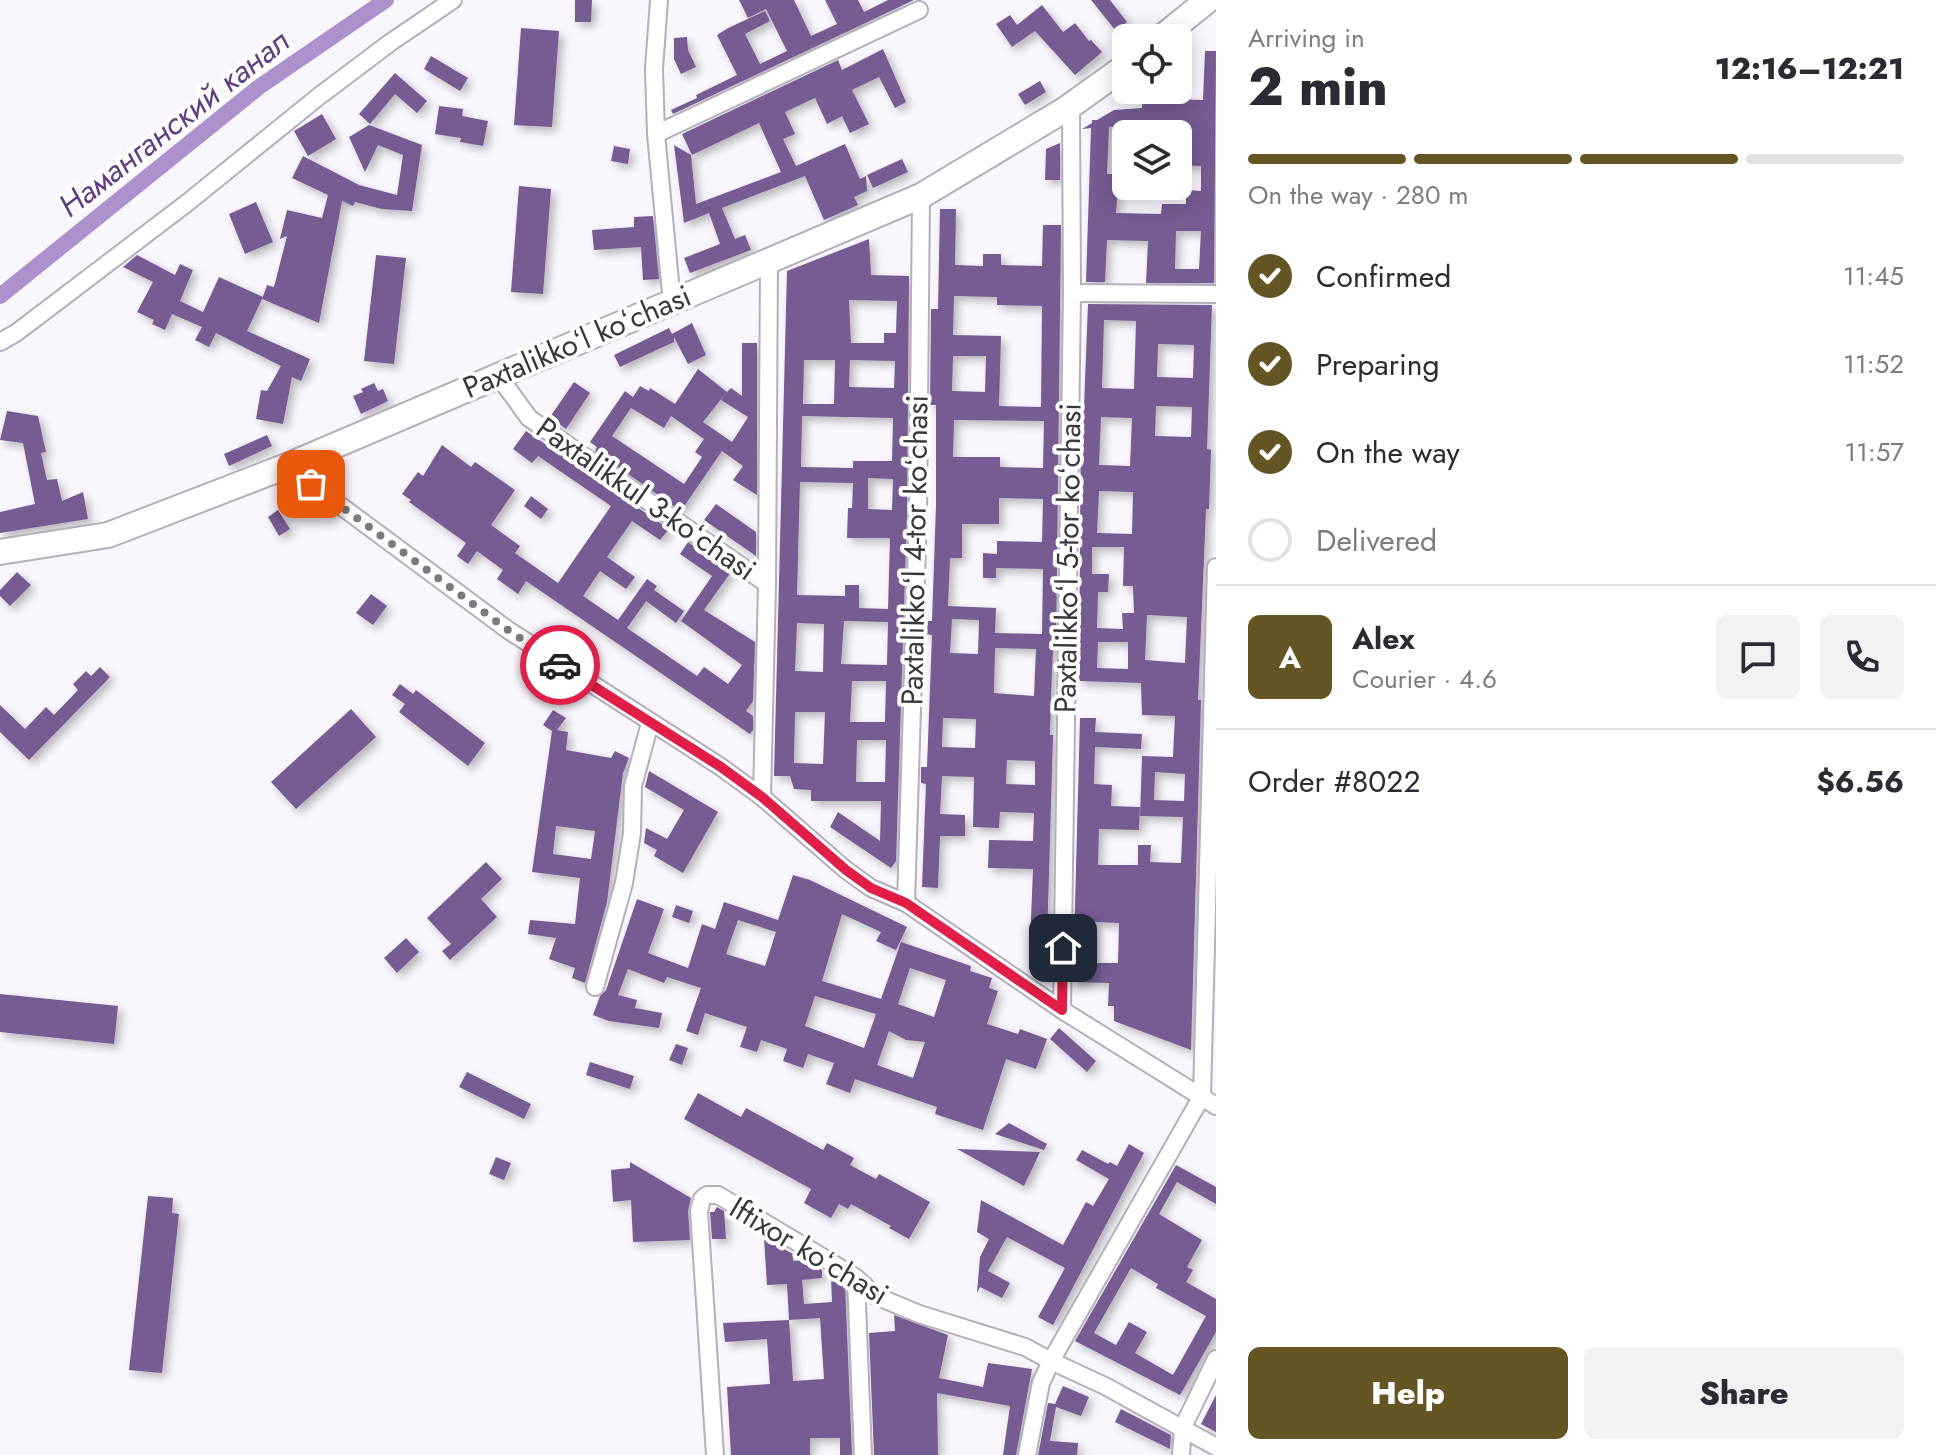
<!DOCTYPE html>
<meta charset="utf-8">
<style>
body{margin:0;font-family:Jost,sans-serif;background:#f2f2f3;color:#2b2b33;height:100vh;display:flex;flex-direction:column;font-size:30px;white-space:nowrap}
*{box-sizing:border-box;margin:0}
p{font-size:26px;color:#7c7c81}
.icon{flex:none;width:44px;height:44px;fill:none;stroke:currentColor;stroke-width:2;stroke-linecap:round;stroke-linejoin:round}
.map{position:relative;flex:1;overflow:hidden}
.sheet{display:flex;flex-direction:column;background:#fff;width:720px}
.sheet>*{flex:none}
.buttons{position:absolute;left:1112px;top:24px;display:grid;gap:16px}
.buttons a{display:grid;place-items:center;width:80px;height:80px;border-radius:12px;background:#fff;box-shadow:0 4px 20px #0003;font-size:40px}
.pin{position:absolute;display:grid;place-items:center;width:68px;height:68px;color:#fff;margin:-34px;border-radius:16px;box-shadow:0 4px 12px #0006}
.courier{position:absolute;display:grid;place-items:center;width:80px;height:80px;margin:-40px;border:6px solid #e11d48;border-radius:50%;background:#fff;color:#222;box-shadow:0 2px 10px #0007}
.overview em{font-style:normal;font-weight:800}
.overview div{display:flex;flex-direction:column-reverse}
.overview{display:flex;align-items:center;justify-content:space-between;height:136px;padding:0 32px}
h1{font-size:52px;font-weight:800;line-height:60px}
.bar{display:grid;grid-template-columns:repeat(4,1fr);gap:12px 8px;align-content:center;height:96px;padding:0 32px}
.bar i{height:10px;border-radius:6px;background:#e1e1e2}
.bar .current{background:#645623}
.bar p{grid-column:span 4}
.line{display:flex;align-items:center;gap:20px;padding:0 32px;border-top:2px solid #e1e1e2}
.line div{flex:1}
.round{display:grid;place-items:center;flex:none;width:84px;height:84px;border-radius:12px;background:#f2f2f3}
ol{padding:0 32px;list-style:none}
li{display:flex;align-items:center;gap:24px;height:88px}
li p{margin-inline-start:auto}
li .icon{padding:8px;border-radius:50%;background:#645623;color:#fff;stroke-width:4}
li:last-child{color:#7c7c81}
li i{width:44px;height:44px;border:4px solid #e1e1e2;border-radius:50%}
.action{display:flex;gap:16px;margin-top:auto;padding:16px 32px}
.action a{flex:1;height:92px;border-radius:12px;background:#645623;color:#fff;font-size:32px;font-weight:800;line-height:92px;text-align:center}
.action a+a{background:#f2f2f3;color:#2b2b33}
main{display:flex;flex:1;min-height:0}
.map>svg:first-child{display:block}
</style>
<main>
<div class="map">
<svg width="1216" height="1455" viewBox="0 0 1216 1455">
<defs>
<filter id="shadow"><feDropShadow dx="4.5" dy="4.5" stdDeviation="4" flood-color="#0004"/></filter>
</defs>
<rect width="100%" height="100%" fill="#f9f6fd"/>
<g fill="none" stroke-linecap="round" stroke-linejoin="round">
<path stroke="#ac92cc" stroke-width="16" d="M0,296l259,-209 127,-87"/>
</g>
<g fill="#755c93" fill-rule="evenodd" filter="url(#shadow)">
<path d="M575,0h17l-1,22h-16z"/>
<path d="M739,0h55l17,36 26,-12 -12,-24h33l6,12 24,-12h26l-241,114 -2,-4 26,-12 -1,-3 41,-20 -20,-40 11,-7 37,-17 5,10 -25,13 15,30 27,-13 -21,-42 -18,9z"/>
<path d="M1091,0h19l17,22 -11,9z"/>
<path d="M1042,5l21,27 12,-9 14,18 2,-1 11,12 -27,23 -40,-44 -23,16 -16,-23 14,-9 7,10z"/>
<path d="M521,28l38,3 -7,96 -38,-2z"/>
<path d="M687,37l1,13 8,17 -15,7 -7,-15v-21z"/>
<path d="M883,49l23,53 -11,6 -16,-31 -27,13 17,34 -19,9 -8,-17 -15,8 -12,-26 -30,14 10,22 -12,5 13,27 49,-22 15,35 6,-3 1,15 -13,6 4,8 -34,15 -19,-44 -83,32 13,31 10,-4 6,15 -61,23 -6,-15 36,-14 -11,-31 -25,10 -10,-78 17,10 5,49 85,-32 -22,-49 -67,32 -10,-21 156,-74 4,10z"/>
<path d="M1205,51h11l-2,232h-68l2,-42 -41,-1 -2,42h-19l5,-154 -9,1 10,-6v-3h5l17,-10 28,-2 1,-18h23v9l37,1zM1151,124l-1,10h28v31l23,1v25l-15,-1v14h-24l-1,10 -45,-1 3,-39h-12l2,-47zM1176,231h25l-2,38h-24z"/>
<path d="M431,56l37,22 -8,13 -36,-22z"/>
<path d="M395,73l32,28 -10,12 -22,-19 -25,30 -11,-10z"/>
<path d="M1040,81l6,11 -21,13 -7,-11z"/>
<path d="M439,106l24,3 -1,7 26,5 -5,25 -23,-4 1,-4 -26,-4z"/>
<path d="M322,114l14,25 -28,17 -14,-25z"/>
<path d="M369,125l53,20 -10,66 -30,-2 -27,-7 -2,4 -11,-5 -23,122 -57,-24 5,-14 7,2 13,-51 -7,3 7,-29 35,8 6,-23 -36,-17 11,-22 56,29 38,10 6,-40 -25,-10 -13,27 -16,-35z"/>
<path d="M1060,143v37h-15l1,-31z"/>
<path d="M614,146l16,3 -2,15 -17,-3z"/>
<path d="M902,159l6,13 -35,16 -6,-13z"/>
<path d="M519,186l32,3 -8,105 -32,-2z"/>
<path d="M256,202l17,40 -28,12 -16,-40z"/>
<path d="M940,209h16l-1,56 28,1v-12h18v11l41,1 1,-41h18l-5,425h-3l-2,47 -1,38h3l-7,241 -17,-7 4,-100 -45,-1 1,-28 44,1 1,-28 -34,-1 -1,16 -26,-1 1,-50 -32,-1 -2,38 25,1v21h-25l-2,52 -16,-1 4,-103 -5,-1v-16h6l5,-132 -7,-1 1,-13h6l4,-116v-100h-6l1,-96h7zM954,296l43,1v8l45,1 -1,101 -42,-1 2,-70 -48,-1zM953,356h33l-1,36 -33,-1zM954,420l90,1 -1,47 -43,-1v-10h-47zM999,498l44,1 -1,43 -45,-1v13l-14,-1v25h13v-10l47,1 -1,65 -47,-1 1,-25 -48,-2 2,-48h12v-34h37zM952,619l27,1 -1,34 -28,-1zM995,648l41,1 -2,47 -40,-3zM943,718l33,1 -1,29 -33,-1zM1007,760l28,1v24l-29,-1z"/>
<path d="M653,216l6,63 -16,1 -2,-33 -47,3 -2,-20 42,-3v-10z"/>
<path d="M869,239l2,36 38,1 -2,237 -11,348 -5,7 -61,-41 8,-15 42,29 1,-40h-70v-11l-17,-1 -4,-13h-16l13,-505zM849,300l48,1 -1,32h-12v10h-33zM804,360h31l-1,44h-31zM850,360l45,1 -1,27 -45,-1zM802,416l91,2 -1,43h-39v7l-52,-1zM868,478l25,1 -1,31 -24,-1zM800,482l53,1 -1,25h-4l-1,30h43l-2,71 -29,-1v-23h-14v11l-48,-1zM844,621l44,1 -1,43 -46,-1zM797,623l27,1 -1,48 -28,-1zM852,681h34l-1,41h-35zM795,712h30l-2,52 -29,-1zM857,740h29l-1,42h-29z"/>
<path d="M137,255l38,20 5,-11 13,6 -13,31 23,11 16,-35 44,20 -16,34 63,28 -9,22 -9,-4 -9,47 -27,-5 5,-29 6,1 14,-25 -65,-33 -7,14 -14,-7 7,-13 -30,-13 -7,16 -13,-6 2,-4 -17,-8 16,-30 -30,-15z"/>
<path d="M376,255l30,3 -12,106 -30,-3z"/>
<path d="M1088,304l124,1 -5,144 4,1 -2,59h-3l-8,191h3l-10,350 -77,-29v-15h-6l1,-23 -36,-1 7,-264h16l-1,14 47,2 -1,15 -46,-2 -1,37 18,1 -1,21 29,1 -1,23 -40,-1 -1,36h40v-20h13l-1,17 31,1 2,-46 -43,-1 2,-60 31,1 2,-41 -33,-1 -1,-32 -62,-2 2,-274h3zM1104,320l32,1 -2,68 -32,-1zM1158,344l36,1 -1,33 -36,-1zM1156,406l36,1 -1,30 -36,-1zM1101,417l31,1 -2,48 -31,-1zM1099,491l34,1 -1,42 -35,-1zM1092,547h32l-1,39h10l1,27h-12l1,16 -26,-1 1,-36h10l1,-18h-17zM1147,615l40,2 -2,46 -40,-3zM1098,642h30v27l-31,-1zM1155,772l30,2 -1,27 -30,-1zM1095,922l24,1 -1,40h-24z"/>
<path d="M692,323l14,32 -18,9 -14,-27v5l-54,25 -6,-12 55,-27 3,6z"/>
<path d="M742,343h15v152l-24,-15 10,-14 -21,-15 -41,60 -86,-60 2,-4 -7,-5 35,-51 8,6 7,-11 9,5 1,-3 25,16 23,-35 29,23 4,-4 11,8zM726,393l-5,7 27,17 -16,25 -29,-20zM631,408l33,20 7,-12 33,23 -9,13 7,5 -18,27 -72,-48z"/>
<path d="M574,382l16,11 -24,36 -16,-12z"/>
<path d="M374,383l4,8 5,-2 5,12 -27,13 -8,-18 10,-4 -2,-3z"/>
<path d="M7,411l31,5 8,36 -5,1 6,27 10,-1 5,22 21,-9 5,27 -88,14v-21l35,-8 -12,-61 -23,-3z"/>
<path d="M526,431l143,98 -9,11 -28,-19 -25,36 28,20 -9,12 -26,-18 -17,25 35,24 29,-41 10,7 -30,42 70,48 7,-9 24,17 14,-19 -61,-44 31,-45 -32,-22 8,-12 43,30 -27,38 51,32 -2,59 -7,10 7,5v14l-3,4 -224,-153 -8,13 -21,-15 6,-9 -26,-19 -9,13 -11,-8 9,-13 -57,-41 2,-2 -9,-6 16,-22 5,4 19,-31 29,22 4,-5 40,28 -24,35 29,21 -5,7 43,30 53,-77 -73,-50 -6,7 -19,-14z"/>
<path d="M267,435l5,11 -43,20 -5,-12z"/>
<path d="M531,496l17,13 -7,10 -17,-13z"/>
<path d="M716,504l40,28v24l-52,-36z"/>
<path d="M278,510l12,19 -11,7 -11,-19z"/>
<path d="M17,572l14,13 -21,21 -10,-10v-6z"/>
<path d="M654,590l30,21 -8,12 -30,-22z"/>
<path d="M371,594l16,12 -14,19 -17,-12z"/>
<path d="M100,667l10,10 -81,83 -29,-28v-27l25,24 21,-22 8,8 24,-25 -5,-6 13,-13 5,5z"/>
<path d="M400,684l13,10 3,-4 69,53 -17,23 -69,-54 6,-8 -13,-9z"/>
<path d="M351,709l25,28 -80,72 -25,-27z"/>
<path d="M553,710l13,8 -9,12 11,2 -2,18 45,8 4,-7 14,7 -6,15 -16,129 -22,81 -13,-5 3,-10 -26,-9 7,-21 -28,-4 2,-14 45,4 5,-46 -48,-6 20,-141 -9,-6zM556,826l39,5 -4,28 -38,-5z"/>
<path d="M649,771l69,41 -35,61 -29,-17 3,-6 -13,-7 2,-15 21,11 17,-29 -39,-23z"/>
<path d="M486,862l16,17 -21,20 16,18 -47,43 -8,-9 9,-7 -24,-26z"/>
<path d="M793,875l17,5 97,47 -11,23 -20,-9 5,-9 -39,-18 -20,67 59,18 20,-57 70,24 -1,5 22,7 -3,10 9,3 -11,33 31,10 2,-5 27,10 -11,30 -30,-10 -23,71 -48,-16 2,-7 -82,-28 -5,14 -24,-9 8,-21 -26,-9 -5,14 -20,-7 4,-12 -26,-9 -4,12 -17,-5 7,-20 -42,-14 -7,22 -12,-4 15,-43 -34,-11 -3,6 -36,-14 -10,26 19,5 -2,8 27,5 -3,15 -50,-7 -16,-6 7,-19 6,-6 31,-91 27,10 -16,44 40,15 14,-44 13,5 9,-27 54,18zM738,920l38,12 -11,34 -39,-12zM910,968l36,12 -12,37 -36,-13zM815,996l61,18 -12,34 -59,-22zM889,1031l17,9 19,2 -12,36 -36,-13z"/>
<path d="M676,905l17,6 -4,12 -17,-6z"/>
<path d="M406,938l13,14 -22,21 -13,-15z"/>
<path d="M0,994l118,12 -4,38 -114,-12z"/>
<path d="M1059,1028l37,33 -9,11 -37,-33z"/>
<path d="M676,1044l12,4 -6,17 -13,-5z"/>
<path d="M590,1062l44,14 -4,13 -44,-14z"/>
<path d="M467,1072l64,32 -7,15 -65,-32z"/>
<path d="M698,1093l43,24 5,-9 77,42 4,-7 27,15 -4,7 26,14 3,-5 51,28 -21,37 -20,-11 2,-2 -40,-22 -3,5 -9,-5 -8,14 -27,-15 7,-14 -127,-70z"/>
<path d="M1009,1123l38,21 -3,6 -49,-16z"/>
<path d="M1129,1144l15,9 -91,172 -15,-8 27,-49 -58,-31 -19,34 22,12 -8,15 -22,-11 -3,6 3,-36 9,-18 -12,-7 4,-32 82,45 23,-43 7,4 16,-27 -33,-19 6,-10 26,14 2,-2 7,4z"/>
<path d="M957,1149l83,3 -16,34z"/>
<path d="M496,1157l15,6 -7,17 -15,-6z"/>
<path d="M630,1162l61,36 -3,13 2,29 -57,2 -2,-42 -18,2 -2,-32 19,-2z"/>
<path d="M1176,1165l40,22v17l-39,-22 -18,32 43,26 -15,27 6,3 -7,12 30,17v33l-36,63 -105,-54zM1131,1268l27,16 -2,4 50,28 -33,59 -38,-22 12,-21 -18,-10 -13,23 -22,-12z"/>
<path d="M148,1196l25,2 -1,15 7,1 -17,159 -33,-3z"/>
<path d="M717,1207l7,4 2,28h-14l-2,-27h4z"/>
<path d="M764,1238l29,16v7l12,-1 17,10v8l-20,2 2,24 28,-2 -1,-24h4l10,6 7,171h-12v-17h-30v17h-79l-4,-68 43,-3 -3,-45 -42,3 -2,-19 66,-3 -2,-36 -20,1zM820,1318l4,61 -31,2 -4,-61z"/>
<path d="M894,1315l54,20 -9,43 44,9 5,-24 44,6 -16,86h-13l7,-49 -73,-13 1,62h-64l-5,-122 26,-2z"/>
<path d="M1063,1386l26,11 -8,19 -25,-9 -6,34 28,2 -1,12h-39l10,-52 7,1z"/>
<path d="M1216,1395v37l-15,-8z"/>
<path d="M1121,1409l50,26 -1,14 -55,-27z"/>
</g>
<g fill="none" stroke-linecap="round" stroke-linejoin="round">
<g stroke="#b4afba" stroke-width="20">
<g id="street">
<path d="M659,0l-5,69 2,65 16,169"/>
<path d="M656,134l263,-124"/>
<path d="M1072,293l144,1"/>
<path d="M0,342l16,-9 171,-130 131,-106 73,-55 62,-42"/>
<path d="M497,374l32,44 238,166"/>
<path d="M287,466l221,164 213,137 41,30 84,73 25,18 35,15 156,107 154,96"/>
<path d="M762,797l5,-213 2,-323"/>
<path d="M906,903l12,-390 3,-317"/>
<path d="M595,987l29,-104 8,-50 1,-47 17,-63"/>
<path d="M1062,1010l10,-717 -1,-187"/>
<path d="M856,1278l7,177"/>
<path d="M715,1455l-16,-244 3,-12 5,-4h11l111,66 27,17 20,18 43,18 106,33 26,14 54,25 111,61"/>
<path d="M1027,1455l14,-72 10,-22 151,-265 14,-529"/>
<path d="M1181,1455l2,-28 33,-68"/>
</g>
</g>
<g stroke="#b4afba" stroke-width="28">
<g id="secondary">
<path d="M1161,38l47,-38"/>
<path d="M0,552l108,-17 179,-69 634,-270 145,-87 60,-43"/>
</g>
</g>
<use href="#street" stroke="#fff" stroke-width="16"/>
<use href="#secondary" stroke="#fff" stroke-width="24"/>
</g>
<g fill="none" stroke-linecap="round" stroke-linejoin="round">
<path stroke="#7c7a80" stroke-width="8" stroke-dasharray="0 14.4" d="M311,484l197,146 52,35"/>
<path stroke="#e11d48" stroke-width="10" d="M560,665l161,102 41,30 84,73 25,18 35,15 156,107 1,-62"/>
</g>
<g text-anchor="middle" stroke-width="8" stroke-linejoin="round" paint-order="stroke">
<g font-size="30" fill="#39373c" stroke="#fff">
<text transform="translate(577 342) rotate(-23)" y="10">Paxtalikkoʻl koʻchasi</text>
<text transform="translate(646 499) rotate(35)" y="10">Paxtalikkul 3-koʻchasi</text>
<text transform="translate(915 550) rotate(-89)" y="10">Paxtalikkoʻl 4-tor koʻchasi</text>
<text transform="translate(1068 558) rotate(-89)" y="10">Paxtalikkoʻl 5-tor koʻchasi</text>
<text transform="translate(809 1251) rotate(31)" y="10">Iftixor koʻchasi</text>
</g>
<g font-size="32" font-style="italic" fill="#613d85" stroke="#fff">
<text transform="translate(174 123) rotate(-38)" y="11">Наманганский канал</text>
</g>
</g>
</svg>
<div class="buttons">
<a><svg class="icon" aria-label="locate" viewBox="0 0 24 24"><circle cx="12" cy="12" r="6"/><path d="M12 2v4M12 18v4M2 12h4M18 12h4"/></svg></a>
<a><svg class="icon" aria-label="layers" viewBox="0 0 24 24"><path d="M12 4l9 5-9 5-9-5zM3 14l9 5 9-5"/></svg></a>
</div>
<div class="pin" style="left:311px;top:484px;background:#ea580c"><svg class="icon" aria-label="bag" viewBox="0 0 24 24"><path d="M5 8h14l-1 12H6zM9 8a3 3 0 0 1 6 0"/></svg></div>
<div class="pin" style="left:1063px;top:948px;background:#1f2937"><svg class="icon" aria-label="home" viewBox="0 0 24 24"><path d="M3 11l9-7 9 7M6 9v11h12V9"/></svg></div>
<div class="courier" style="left:560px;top:665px"><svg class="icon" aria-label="car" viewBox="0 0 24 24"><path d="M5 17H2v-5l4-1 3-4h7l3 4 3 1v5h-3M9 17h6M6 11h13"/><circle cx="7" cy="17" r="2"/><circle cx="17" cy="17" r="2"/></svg></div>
</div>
<section class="sheet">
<div class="overview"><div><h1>2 min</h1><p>Arriving in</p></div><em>12:16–12:21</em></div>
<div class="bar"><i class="current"></i><i class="current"></i><i class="current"></i><i></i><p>On the way · 280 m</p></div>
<ol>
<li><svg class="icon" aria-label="check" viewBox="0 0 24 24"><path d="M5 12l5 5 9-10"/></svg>Confirmed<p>11:45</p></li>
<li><svg class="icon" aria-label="check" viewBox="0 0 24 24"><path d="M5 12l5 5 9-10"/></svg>Preparing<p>11:52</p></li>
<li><svg class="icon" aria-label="check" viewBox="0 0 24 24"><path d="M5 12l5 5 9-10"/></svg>On the way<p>11:57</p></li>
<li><i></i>Delivered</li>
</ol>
<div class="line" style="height:144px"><b class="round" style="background:#645623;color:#fff">A</b><div><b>Alex</b><p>Courier · 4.6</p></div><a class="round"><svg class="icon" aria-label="chat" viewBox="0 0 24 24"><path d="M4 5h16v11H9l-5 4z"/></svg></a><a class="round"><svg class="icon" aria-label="phone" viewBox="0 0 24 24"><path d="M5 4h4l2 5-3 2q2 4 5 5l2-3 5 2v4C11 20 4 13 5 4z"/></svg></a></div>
<div class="line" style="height:104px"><div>Order #8022</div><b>$6.56</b></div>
<div class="action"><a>Help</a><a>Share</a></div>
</section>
</main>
